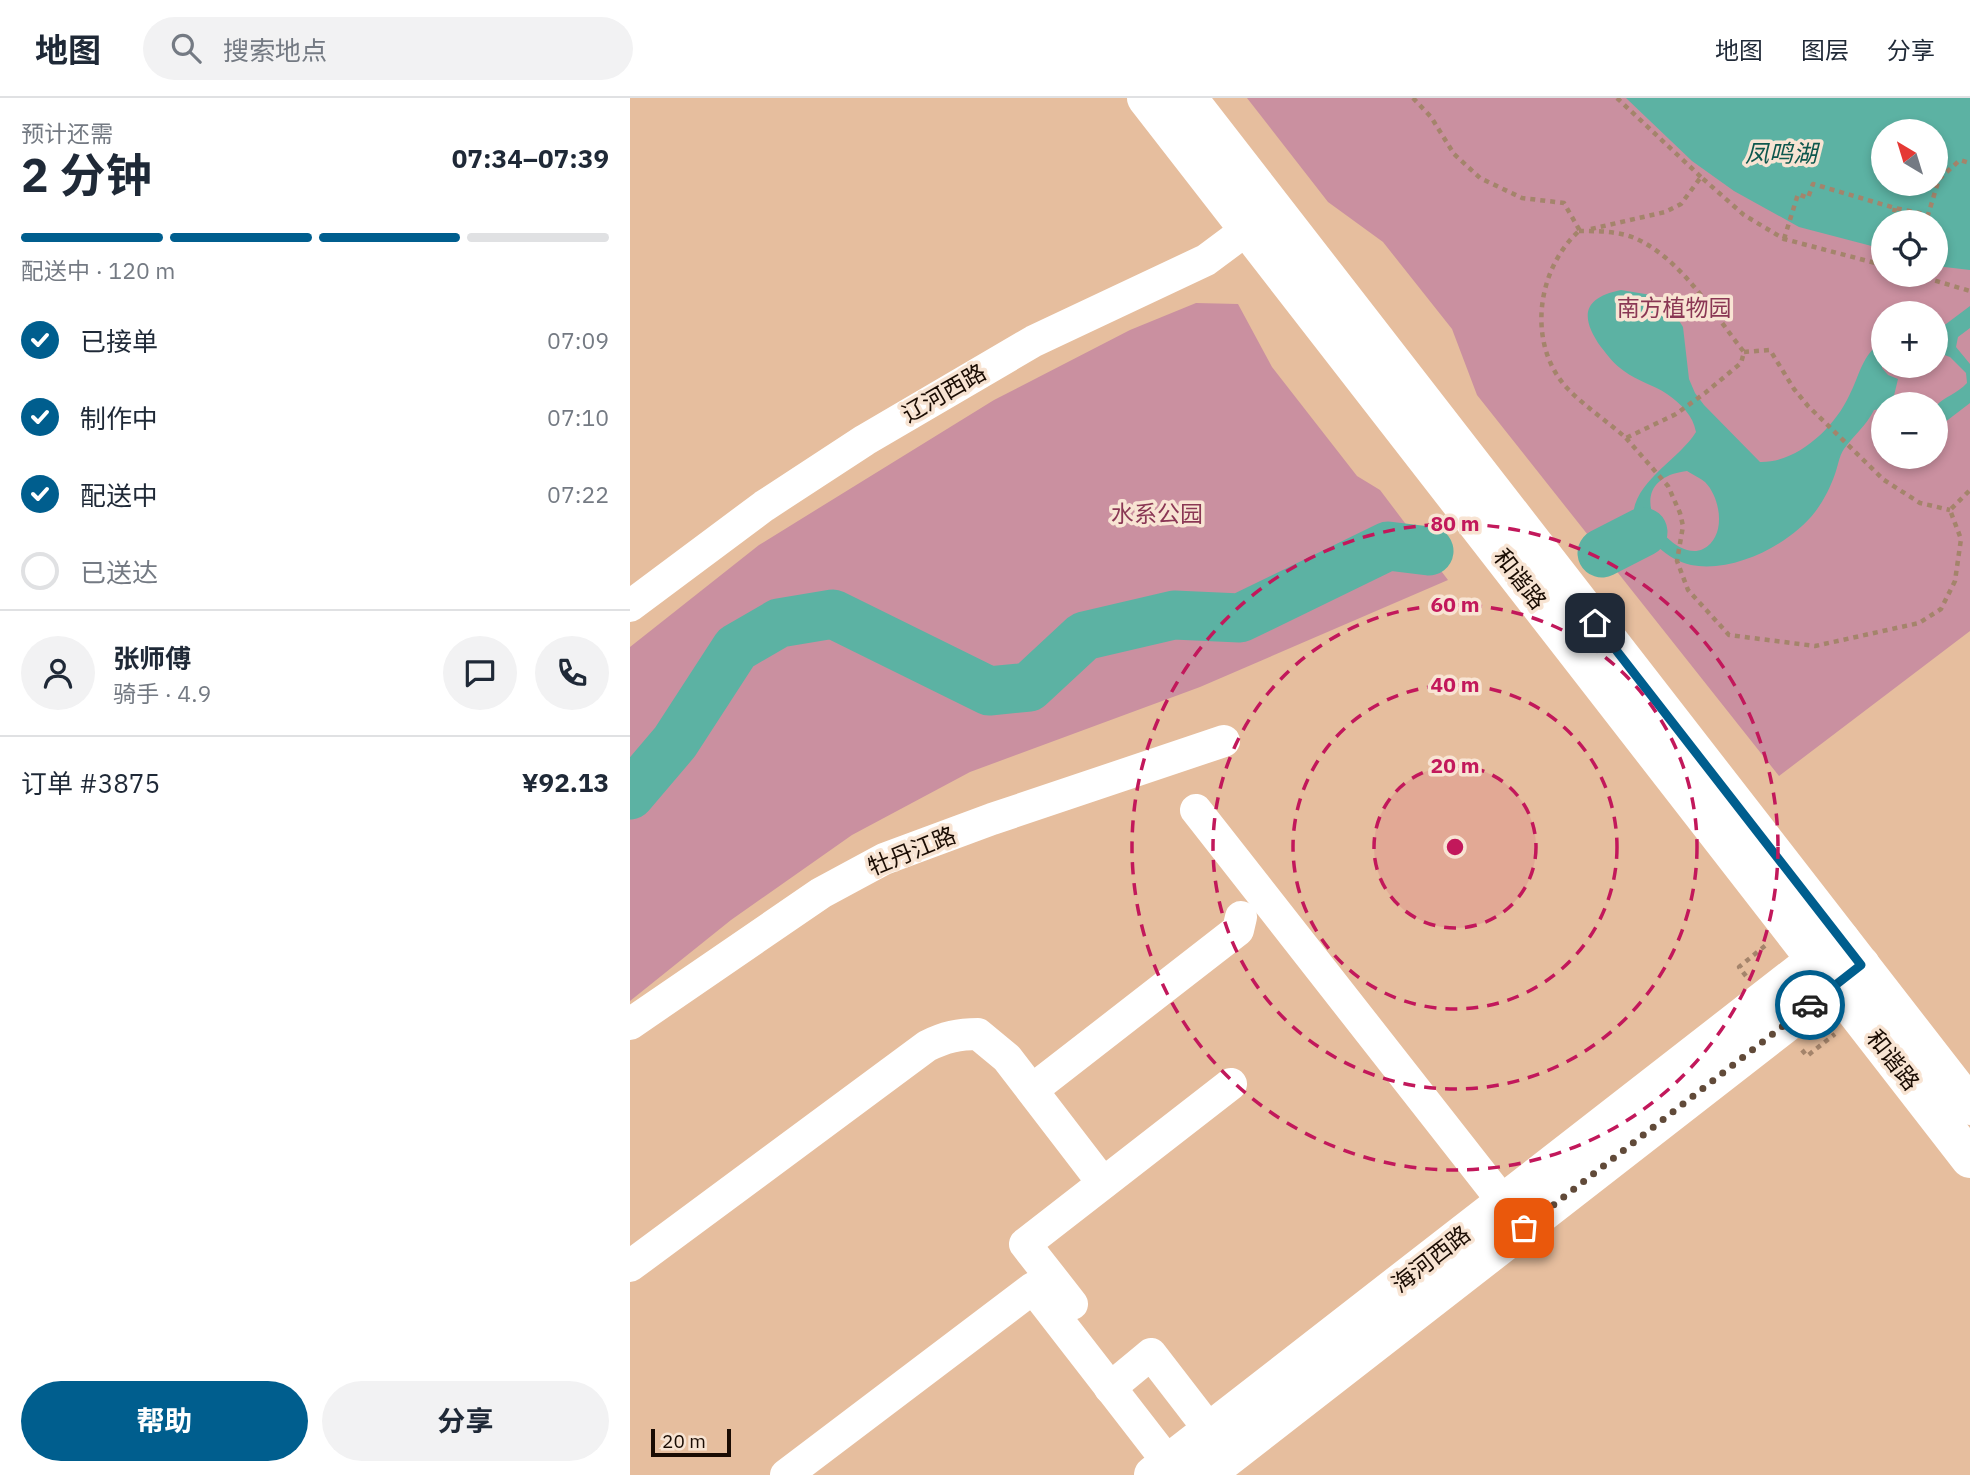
<!DOCTYPE html>
<html lang="zh">
<meta charset="utf-8">
<style>
body{margin:0;font-family:"IBM Plex Sans","Noto Sans SC",sans-serif;background:#f2f2f3;color:#1f2937;height:100vh;display:flex;flex-direction:column;font-size:26px;white-space:nowrap}
*{box-sizing:border-box;margin:0}
p{font-size:23px;color:#747a83}
.icon{flex:none;width:38px;height:38px;fill:none;stroke:currentColor;stroke-width:2;stroke-linecap:round;stroke-linejoin:round}
.map{position:relative;flex:1;overflow:hidden}
.details{display:flex;flex-direction:column;background:#fff;width:630px}
.details>*{flex:none}
.needle{width:46px;rotate:322deg}
.controls{position:absolute;left:1241px;top:21px;display:grid;gap:14px}
.controls a{display:grid;place-items:center;width:77px;height:77px;border-radius:50%;background:#fff;box-shadow:0 4px 10px #0003;font-size:35px}
.scale{position:absolute;left:21px;bottom:18px;width:80px;box-sizing:border-box;padding-left:7px;border:4px solid #1a0c03;border-top:0;font-size:19px;line-height:24px;white-space:nowrap;color:#1a0c03;-webkit-text-stroke:5px #f8e4d3;paint-order:stroke}
.pin{position:absolute;display:grid;place-items:center;width:60px;height:60px;color:#fff;margin:-30px;border-radius:14px;box-shadow:0 4px 10px #0006}
.courier{position:absolute;display:grid;place-items:center;width:70px;height:70px;margin:-35px;border:5px solid #005e8e;border-radius:50%;background:#fff;color:#222;box-shadow:0 2px 9px #0007}
.overview em{font-style:normal;font-weight:700}
.overview div{display:flex;flex-direction:column-reverse}
.overview{display:flex;align-items:center;justify-content:space-between;height:119px;padding:0 21px}
h1{font-size:46px;font-weight:700;line-height:52px}
.bar{display:grid;grid-template-columns:repeat(4,1fr);gap:10px 7px;align-content:center;height:84px;padding:0 21px}
.bar i{height:9px;border-radius:5px;background:#e0e1e3}
.bar .on{background:#005e8e}
.bar p{grid-column:span 4}
.line{display:flex;align-items:center;gap:18px;padding:0 21px;border-top:2px solid #e0e1e3}
.line div{flex:1}
.round{display:grid;place-items:center;flex:none;width:74px;height:74px;border-radius:37px;background:#f2f2f3}
ol{padding:0 21px;list-style:none}
li{display:flex;align-items:center;gap:21px;height:77px}
li p{margin-inline-start:auto}
li .icon{padding:7px;border-radius:50%;background:#005e8e;color:#fff;stroke-width:4}
li:last-child{color:#747a83}
li i{width:38px;height:38px;border:4px solid #e0e1e3;border-radius:50%}
.button{display:flex;gap:14px;margin-top:auto;padding:14px 21px}
.button a{flex:1;height:80px;border-radius:42px;background:#005e8e;color:#fff;font-size:28px;font-weight:700;line-height:80px;text-align:center}
.button a+a{background:#f2f2f3;color:#1f2937}
header{display:flex;align-items:center;gap:42px;box-sizing:border-box;height:98px;padding:0 35px;background:#fff;border-bottom:2px solid #e0e1e3}
header strong{font-size:33px}
nav{display:flex;gap:38px;margin-inline-start:auto;font-size:24px}
.search{width:490px;height:63px;background:#f2f2f3;display:flex;align-items:center;gap:18px;box-sizing:border-box;padding:0 24px;border-radius:38px;color:#747a83;font-size:26px}
main{display:flex;flex:1;min-height:0}
.map>svg:first-child{display:block}
</style>
<header>
<strong>地图</strong>
<div class="search"><svg class="icon" aria-label="search" viewBox="0 0 24 24"><circle cx="10" cy="10" r="6"/><path d="M15 15l6 6"/></svg>搜索地点</div>
<nav><a>地图</a><a>图层</a><a>分享</a></nav>
</header>
<main>
<section class="details">
<div class="overview"><div><h1>2 分钟</h1><p>预计还需</p></div><em>07:34–07:39</em></div>
<div class="bar"><i class="on"></i><i class="on"></i><i class="on"></i><i></i><p>配送中 · 120 m</p></div>
<ol>
<li><svg class="icon" aria-label="check" viewBox="0 0 24 24"><path d="M5 12l5 5 9-10"/></svg>已接单<p>07:09</p></li>
<li><svg class="icon" aria-label="check" viewBox="0 0 24 24"><path d="M5 12l5 5 9-10"/></svg>制作中<p>07:10</p></li>
<li><svg class="icon" aria-label="check" viewBox="0 0 24 24"><path d="M5 12l5 5 9-10"/></svg>配送中<p>07:22</p></li>
<li><i></i>已送达</li>
</ol>
<div class="line" style="height:126px"><a class="round"><svg class="icon" aria-label="person" viewBox="0 0 24 24"><circle cx="12" cy="8" r="4"/><path d="M4 21q1-7 8-7t8 7"/></svg></a><div><b>张师傅</b><p>骑手 · 4.9</p></div><a class="round"><svg class="icon" aria-label="chat" viewBox="0 0 24 24"><path d="M4 5h16v11H9l-5 4z"/></svg></a><a class="round"><svg class="icon" aria-label="phone" viewBox="0 0 24 24"><path d="M5 4h4l2 5-3 2q2 4 5 5l2-3 5 2v4C11 20 4 13 5 4z"/></svg></a></div>
<div class="line" style="height:91px"><div>订单 #3875</div><b>¥92.13</b></div>
<div class="button"><a>帮助</a><a>分享</a></div>
</section>
<div class="map">
<svg width="1340" height="1377" viewBox="0 0 1340 1377">
<rect width="100%" height="100%" fill="#e6be9e"/>
<g fill="#ca90a0" fill-rule="evenodd">
<path d="M617,0h723v533l-191,145 -302,-381 -25,-66 -69,-87 -55,-40zM1253,33h53v53h-53zM1253,124h53v53h-53zM1253,215h53v53h-53zM1253,306h53v53h-53z"/>
<path d="M566,205l42,1 34,63 85,109 23,14 68,90 -248,107 -230,85 -118,63 -121,85 -101,81v-354l129,-102 235,-145 136,-70z"/>
</g>
<g fill="#5cb2a3" fill-rule="evenodd">
<path d="M996,0h344v172l-34,-4v-44h-53v27l-84,-22 -65,-36 -42,-30zM1306,33v53h-53v-53z"/>
<path d="M991,192l30,5 19,11 13,21 6,52 6,14 9,12 56,57c37,1 74,-34 89,-66 11,-21 13,-42 34,-55l-1,27 6,7 10,4 -6,25h-9v8l-2,-3 -7,1c-8,16 -20,25 -30,39 -5,7 -6,17 -9,25 -5,14 -11,26 -20,38 -26,33 -81,61 -124,53 -24,-5 -44,-27 -58,-46 -1,-37 45,-58 63,-87 -3,-17 -15,-28 -29,-38 -13,-9 -30,-13 -43,-23 -9,-6 -16,-15 -23,-24 -21,-30 -19,-49 20,-57zM1057,373c5,3 13,7 18,11 16,16 22,55 -2,67 -33,16 -91,-69 -16,-78z"/>
<path d="M1340,208v22l-12,9 -2,10 14,17v39l-34,26v-23c9,-10 21,-12 31,-23l-1,-10 -16,-16 -14,-5v-23l6,-2z"/>
</g>
<g fill="none" stroke-linecap="round" stroke-linejoin="round">
<g stroke="#5cb2a3" stroke-width="49">
<path d="M972,455l41,-21"/>
<path d="M0,697l45,-53 61,-94 43,-25 54,-9 156,77 40,-4 55,-51 90,-21 66,3 148,-72 41,5"/>
</g>
<g stroke="#a4846b" stroke-width="4.5" stroke-dasharray="5 5" stroke-linecap="butt">
<path d="M783,0l18,19 23,37 26,24 42,20 42,5 16,28"/>
<path d="M987,0l84,79"/>
<path d="M1262,124l3,-14"/>
<path d="M961,131l74,-17 16,-8 20,-27 43,38 40,24 99,26"/>
<path d="M949,133c19,0 40,0 58,8 46,22 76,74 107,113l-3,11 -36,30 -29,21 -50,24c-19,-17 -42,-32 -59,-50 -40,-43 -31,-118 12,-157z"/>
<path d="M1154,141l14,-45 10,4 5,-14 82,24 33,7 11,-36 21,-19 10,3"/>
<path d="M1286,177l54,16"/>
<path d="M1114,254l26,-2 24,39 14,17 76,74 36,23 30,7"/>
<path d="M996,340l42,48 12,27 3,13 -6,35 11,29 41,45 86,11 104,-23 22,-14 14,-28 6,-42 -11,-29 20,-20"/>
<path d="M1116,878l-7,-9 27,-22"/>
<path d="M1172,952l5,6 28,-22"/>
</g>
<g stroke="#fff" stroke-width="32">
<path d="M0,508l134,-100 101,-66 169,-99 172,-81 59,-44"/>
<path d="M566,712l323,412"/>
<path d="M0,926l191,-131 63,-34 108,-40 232,-78"/>
<path d="M402,992l206,-160 3,-13"/>
<path d="M0,1168l297,-220c18,-9 32,-12 51,-12l29,24 96,125"/>
<path d="M442,1206l-47,-60 206,-160"/>
<path d="M480,1290l41,-34 74,96"/>
<path d="M156,1377l247,-187 145,187"/>
</g>
<g stroke="#fff" stroke-width="38">
<path d="M523,1377l688,-535"/>
<path d="M575,1377l656,-510"/>
</g>
<g stroke="#fff" stroke-width="38">
<path d="M516,0l824,1061"/>
<path d="M558,0l782,1008"/>
</g>
</g>
<g fill="none" stroke-linecap="round" stroke-linejoin="round">
<path stroke="#614a39" stroke-width="7" stroke-dasharray="0 12.6" d="M894,1130l286,-223"/>
<path stroke="#005e8e" stroke-width="9" d="M965,525l266,342 -51,40"/>
</g>
<circle cx="825" cy="749" r="81" fill="#c2185b" fill-opacity=".12"/>
<g fill="none" stroke="#c2185b" stroke-width="3.5" stroke-dasharray="12 9">
<circle cx="825" cy="749" r="81"/>
<circle cx="825" cy="749" r="162"/>
<circle cx="825" cy="749" r="242"/>
<circle cx="825" cy="749" r="323"/>
</g>
<g text-anchor="middle" stroke-width="7" stroke-linejoin="round" paint-order="stroke">
<g font-size="23" fill="#8a3754" stroke="#f8e4d3">
<text x="1044" y="218">南方植物园</text>
<text x="527" y="424">水系公园</text>
</g>
<g font-size="23" fill="#1a0c03" stroke="#f8e4d3">
<text transform="translate(314 295) rotate(-30)" y="8">辽河西路</text>
<text transform="translate(890 481) rotate(52)" y="8">和谐路</text>
<text transform="translate(282 753) rotate(-22)" y="8">牡丹江路</text>
<text transform="translate(1263 962) rotate(52)" y="8">和谐路</text>
<text transform="translate(801 1161) rotate(-38)" y="8">海河西路</text>
</g>
<g font-size="24" font-style="italic" fill="#0d574d" stroke="#f8e4d3">
<text x="1151" y="64">凤鸣湖</text>
</g>
</g>
<circle cx="825" cy="749" r="10" fill="#c2185b" stroke="#f8e4d3" stroke-width="3.5"/>
<g font-size="21" text-anchor="middle" font-weight="bold" fill="#c2185b" stroke="#f8e4d3" stroke-width="7" stroke-linejoin="round" paint-order="stroke">
<text x="825" y="433">80 m</text>
<text x="825" y="514">60 m</text>
<text x="825" y="594">40 m</text>
<text x="825" y="675">20 m</text>
</g>
</svg>
<div class="controls">
<a><svg class="needle" viewBox="-14 -14 28 28"><path d="M0-13l5 13h-10z" fill="#e53935"/><path d="M0 13l5-13h-10z" fill="#747a83"/></svg></a>
<a><svg class="icon" aria-label="locate" viewBox="0 0 24 24"><circle cx="12" cy="12" r="6"/><path d="M12 2v4M12 18v4M2 12h4M18 12h4"/></svg></a>
<a>+</a>
<a>−</a>
</div>
<div class="scale">20 m</div>
<div class="pin" style="left:894px;top:1130px;background:#ea580c"><svg class="icon" aria-label="bag" viewBox="0 0 24 24"><path d="M5 8h14l-1 12H6zM9 8a3 3 0 0 1 6 0"/></svg></div>
<div class="pin" style="left:965px;top:525px;background:#1f2937"><svg class="icon" aria-label="home" viewBox="0 0 24 24"><path d="M3 11l9-7 9 7M6 9v11h12V9"/></svg></div>
<div class="courier" style="left:1180px;top:907px"><svg class="icon" aria-label="car" viewBox="0 0 24 24"><path d="M5 17H2v-5l4-1 3-4h7l3 4 3 1v5h-3M9 17h6M6 11h13"/><circle cx="7" cy="17" r="2"/><circle cx="17" cy="17" r="2"/></svg></div>
</div>
</main>
